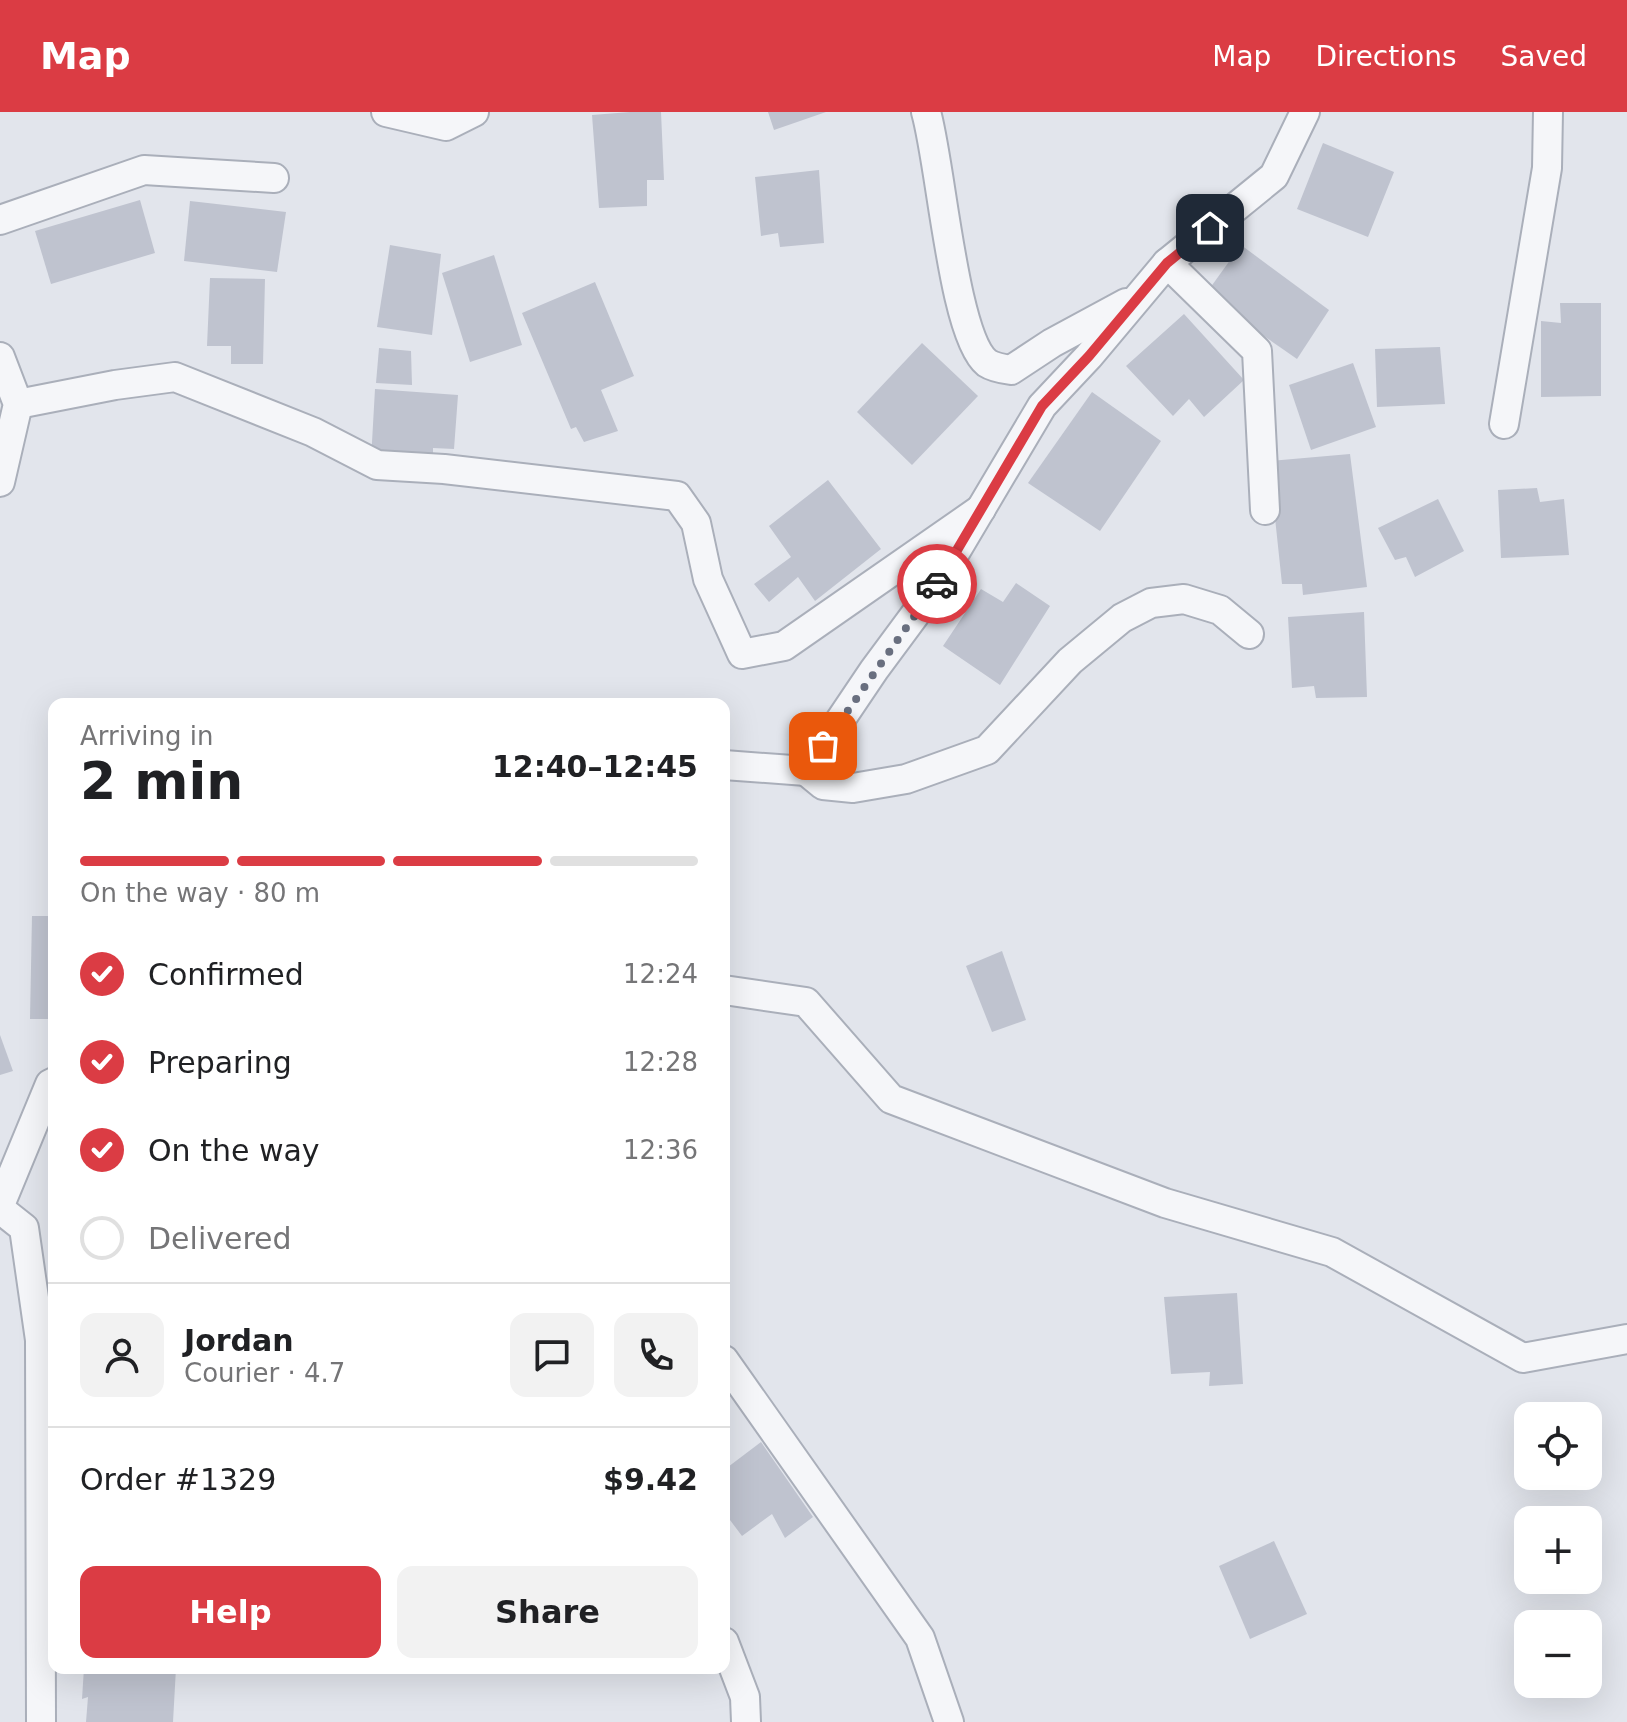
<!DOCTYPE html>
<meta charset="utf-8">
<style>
body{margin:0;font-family:"DejaVu Sans",sans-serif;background:#f2f2f2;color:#202124;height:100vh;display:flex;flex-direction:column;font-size:30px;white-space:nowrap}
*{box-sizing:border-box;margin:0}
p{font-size:26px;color:#757577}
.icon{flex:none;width:44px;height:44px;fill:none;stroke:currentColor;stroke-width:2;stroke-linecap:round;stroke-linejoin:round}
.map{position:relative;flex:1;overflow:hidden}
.sheet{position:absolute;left:48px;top:586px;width:682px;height:976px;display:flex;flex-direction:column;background:#fff;border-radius:16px;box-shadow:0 8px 32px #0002}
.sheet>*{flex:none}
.tools{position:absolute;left:1514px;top:1290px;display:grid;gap:16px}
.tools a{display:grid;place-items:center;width:88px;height:88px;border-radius:16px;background:#fff;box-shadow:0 8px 32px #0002;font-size:40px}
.pin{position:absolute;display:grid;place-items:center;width:68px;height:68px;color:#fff;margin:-34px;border-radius:16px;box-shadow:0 4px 12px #0006}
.courier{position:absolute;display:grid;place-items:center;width:80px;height:80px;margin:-40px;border:6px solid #db3c44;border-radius:50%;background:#fff;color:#222;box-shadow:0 2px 10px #0007}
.head em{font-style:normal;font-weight:700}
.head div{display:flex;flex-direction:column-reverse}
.head{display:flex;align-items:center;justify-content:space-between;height:136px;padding:0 32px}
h1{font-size:52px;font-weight:700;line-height:60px}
.bar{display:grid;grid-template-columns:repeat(4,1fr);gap:12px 8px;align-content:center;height:96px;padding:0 32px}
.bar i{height:10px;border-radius:6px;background:#e0e0e0}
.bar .selected{background:#db3c44}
.bar p{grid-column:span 4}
.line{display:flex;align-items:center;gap:20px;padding:0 32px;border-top:2px solid #e0e0e0}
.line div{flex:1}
.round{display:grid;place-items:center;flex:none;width:84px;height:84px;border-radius:16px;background:#f2f2f2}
ol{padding:0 32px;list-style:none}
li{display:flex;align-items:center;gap:24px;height:88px}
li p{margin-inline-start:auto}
li .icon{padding:8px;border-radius:50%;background:#db3c44;color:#fff;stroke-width:4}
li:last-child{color:#757577}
li i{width:44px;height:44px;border:4px solid #e0e0e0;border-radius:50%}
.action{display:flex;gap:16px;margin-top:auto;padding:16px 32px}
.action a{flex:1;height:92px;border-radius:16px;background:#db3c44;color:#fff;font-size:32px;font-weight:700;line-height:92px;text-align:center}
.action a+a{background:#f2f2f2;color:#202124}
header{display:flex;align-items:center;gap:48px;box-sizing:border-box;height:112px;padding:0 40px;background:#db3c44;color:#fff}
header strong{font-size:38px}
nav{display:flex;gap:44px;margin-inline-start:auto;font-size:28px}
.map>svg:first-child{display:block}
</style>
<header>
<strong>Map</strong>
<nav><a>Map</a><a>Directions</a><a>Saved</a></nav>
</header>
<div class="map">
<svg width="1627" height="1610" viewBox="0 0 1627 1610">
<rect width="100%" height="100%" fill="#e2e5ec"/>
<g fill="#bfc3cf">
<path d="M630,0h31l3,68h-17v26l-48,2 -7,-93z"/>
<path d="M768,0h58l-52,18z"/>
<path d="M1323,31l71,29 -26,65 -71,-28z"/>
<path d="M819,58l5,73 -44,4 -2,-14 -17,3 -6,-59z"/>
<path d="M140,88l15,53 -104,31 -16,-53z"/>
<path d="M190,89l96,11 -9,60 -93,-11z"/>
<path d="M390,133l51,9 -9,81 -55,-8z"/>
<path d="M1241,133l88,65 -32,49 -92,-64z"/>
<path d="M494,143l28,90 -52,17 -28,-89z"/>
<path d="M210,166l55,1 -2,85h-32v-18h-24z"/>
<path d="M595,170l39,94 -33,14 17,41 -34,11 -8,-15 -5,2 -49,-116z"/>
<path d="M1560,191h41v93l-60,1v-76l20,2z"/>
<path d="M1184,202l60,66 -40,37 -15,-18 -16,17 -47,-50z"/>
<path d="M922,231l56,53 -66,69 -55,-53z"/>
<path d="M1440,235l5,57 -68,3 -2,-58z"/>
<path d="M379,236l32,3 1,34 -36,-2z"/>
<path d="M1353,251l23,64 -65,23 -22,-65z"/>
<path d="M375,277l83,6 -4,54 -21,-1v14l-62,-2z"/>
<path d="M1092,280l69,49 -61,90 -72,-48z"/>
<path d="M1350,342l17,133 -64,8 -1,-11h-20l-13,-123z"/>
<path d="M828,368l53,69 -66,52 -17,-24 -29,25 -15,-18 37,-27 -22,-31z"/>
<path d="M1537,376l3,14 24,-3 5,56 -68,3 -3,-68z"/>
<path d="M1438,387l26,52 -49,26 -9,-20 -11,3 -17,-32z"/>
<path d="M1016,471l34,23 -50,79 -57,-39 38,-57 22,13z"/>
<path d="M1364,500l3,85 -51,1 -2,-12 -22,2 -4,-71z"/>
<path d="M32,804h22v103h-24z"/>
<path d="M1002,839l24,69 -34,12 -26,-66z"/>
<path d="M0,923l13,36 -13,4z"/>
<path d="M1237,1181l6,91 -34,2 1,-14 -39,2 -7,-77z"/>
<path d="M761,1330l52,75 -28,21 -13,-24 -30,22 -18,-24v-42z"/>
<path d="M1274,1429l33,73 -57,25 -31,-73z"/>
<path d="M84,1556h92l-3,54h-87l2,-25 -6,2z"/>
</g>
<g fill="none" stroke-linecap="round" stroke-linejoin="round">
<g stroke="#aaafba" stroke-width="32">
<g id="minor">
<path d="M386,0l60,14 28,-14"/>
<path d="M926,0c15,51 27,224 61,251 6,4 17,6 24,7l41,-27 74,-40"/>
<path d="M0,108l144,-50 130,8"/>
<path d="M1167,151l90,88 8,159"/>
<path d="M0,245l18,47 -18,78"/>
<path d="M18,292l97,-19 60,-8 138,55 64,33 67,4 233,27 19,27 12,56 34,75 42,-8 197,-137"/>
<path d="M1504,312l43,-256 1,-56"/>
<path d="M724,653l82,6 68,-101 57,-77 111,-187 47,-50 78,-93 107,-87 31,-64"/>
<path d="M806,659l17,14 30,3 53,-9 81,-29 83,-89 52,-43 29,-15 33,-4 36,11 29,24"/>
<path d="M724,878l82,12 85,97 274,104 167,49 191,106 104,-19"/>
<path d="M0,1093l50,-121 4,-2"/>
<path d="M0,1097l24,19 16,112 1,382"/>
<path d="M724,1248l196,278 29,84"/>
<path d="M724,1530l21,55 1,25"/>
</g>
</g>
<use href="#minor" stroke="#f5f6f9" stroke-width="28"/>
</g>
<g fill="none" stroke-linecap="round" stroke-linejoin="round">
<path stroke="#696f7f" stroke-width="8" stroke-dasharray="0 14.4" d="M823,634l114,-162"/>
<path stroke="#db3c44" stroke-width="10" d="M937,472l105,-178 47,-50 78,-93 43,-35"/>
</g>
</svg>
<div class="tools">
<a><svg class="icon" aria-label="locate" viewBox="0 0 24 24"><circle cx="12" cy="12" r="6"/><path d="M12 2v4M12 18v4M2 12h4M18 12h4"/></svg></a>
<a>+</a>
<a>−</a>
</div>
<div class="pin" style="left:823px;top:634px;background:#ea580c"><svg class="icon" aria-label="bag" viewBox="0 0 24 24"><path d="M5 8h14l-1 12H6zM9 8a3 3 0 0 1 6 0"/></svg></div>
<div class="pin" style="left:1210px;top:116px;background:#1f2937"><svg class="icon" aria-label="home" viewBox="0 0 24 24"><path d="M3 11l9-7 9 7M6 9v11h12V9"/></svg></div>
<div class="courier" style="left:937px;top:472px"><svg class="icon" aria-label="car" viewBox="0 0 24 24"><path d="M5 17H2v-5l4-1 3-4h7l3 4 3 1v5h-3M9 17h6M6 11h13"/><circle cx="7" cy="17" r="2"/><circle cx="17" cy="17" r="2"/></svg></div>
<section class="sheet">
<div class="head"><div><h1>2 min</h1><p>Arriving in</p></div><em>12:40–12:45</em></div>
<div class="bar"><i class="selected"></i><i class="selected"></i><i class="selected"></i><i></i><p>On the way · 80 m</p></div>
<ol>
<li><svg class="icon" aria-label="check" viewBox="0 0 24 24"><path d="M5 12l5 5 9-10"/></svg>Confirmed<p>12:24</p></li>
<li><svg class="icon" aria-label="check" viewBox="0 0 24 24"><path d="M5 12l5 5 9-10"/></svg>Preparing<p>12:28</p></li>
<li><svg class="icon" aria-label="check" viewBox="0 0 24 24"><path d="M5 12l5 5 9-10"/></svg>On the way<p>12:36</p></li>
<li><i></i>Delivered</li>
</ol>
<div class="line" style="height:144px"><a class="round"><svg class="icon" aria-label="person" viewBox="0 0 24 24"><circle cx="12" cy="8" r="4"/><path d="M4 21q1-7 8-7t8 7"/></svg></a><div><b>Jordan</b><p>Courier · 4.7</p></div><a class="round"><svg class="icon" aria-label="chat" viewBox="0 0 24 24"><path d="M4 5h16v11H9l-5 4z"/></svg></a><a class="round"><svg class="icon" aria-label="phone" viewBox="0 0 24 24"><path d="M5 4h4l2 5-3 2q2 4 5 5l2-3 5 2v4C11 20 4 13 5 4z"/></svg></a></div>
<div class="line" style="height:104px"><div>Order #1329</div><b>$9.42</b></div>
<div class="action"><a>Help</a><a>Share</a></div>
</section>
</div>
